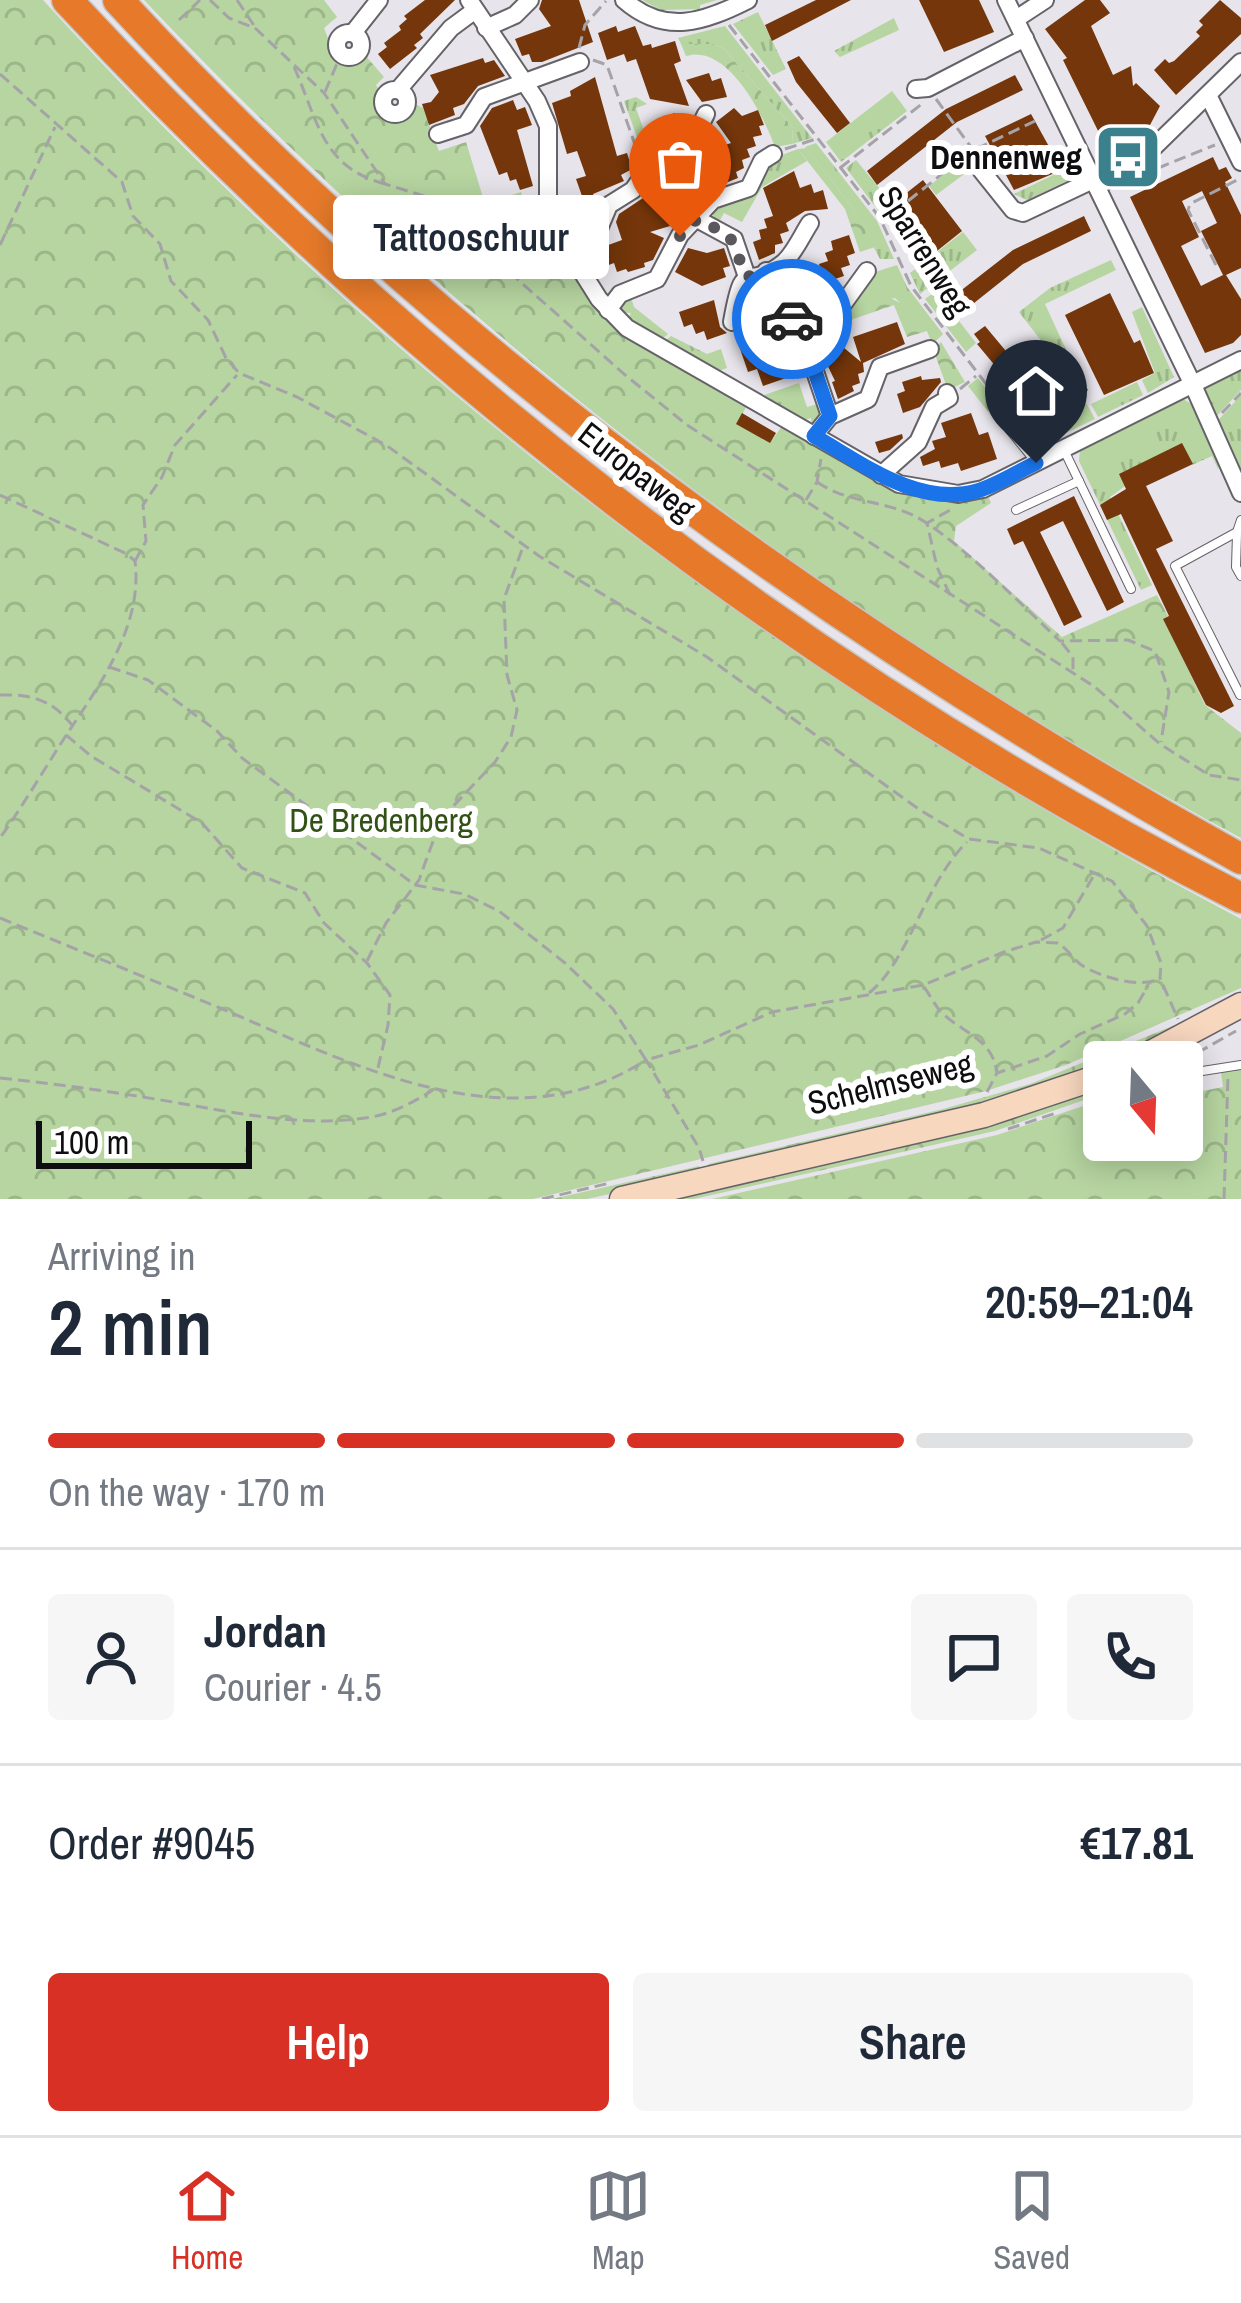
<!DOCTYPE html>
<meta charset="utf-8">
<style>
body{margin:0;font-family:"Archivo Narrow",sans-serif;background:#f6f6f7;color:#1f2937;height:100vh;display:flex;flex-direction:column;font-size:45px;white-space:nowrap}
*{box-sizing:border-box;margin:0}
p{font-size:39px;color:#747a83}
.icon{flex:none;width:66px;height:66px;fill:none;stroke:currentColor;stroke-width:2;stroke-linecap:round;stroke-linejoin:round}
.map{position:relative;height:1199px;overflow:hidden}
.drawer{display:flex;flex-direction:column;background:#fff;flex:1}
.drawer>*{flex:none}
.needle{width:78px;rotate:161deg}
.controls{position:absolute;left:1083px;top:1041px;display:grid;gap:24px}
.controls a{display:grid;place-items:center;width:120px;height:120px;border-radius:12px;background:#fff;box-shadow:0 6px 30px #0003;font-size:60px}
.scale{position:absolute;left:36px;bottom:30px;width:216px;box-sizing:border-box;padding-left:12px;border:6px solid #0e0d0f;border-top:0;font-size:33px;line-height:42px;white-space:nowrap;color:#0e0d0f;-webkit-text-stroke:9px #fff;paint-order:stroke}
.pin{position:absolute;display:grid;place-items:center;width:102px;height:102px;color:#fff;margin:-123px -51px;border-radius:50% 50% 50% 0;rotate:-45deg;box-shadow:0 0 12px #0007}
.pin .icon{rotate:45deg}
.courier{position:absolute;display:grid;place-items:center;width:120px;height:120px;margin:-60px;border:9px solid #1a73e8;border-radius:50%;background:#fff;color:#222;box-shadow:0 3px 15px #0007}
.bubble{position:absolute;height:84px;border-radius:12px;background:#fff;box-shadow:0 6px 30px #0003;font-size:39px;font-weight:600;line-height:84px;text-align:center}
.summary em{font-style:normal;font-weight:600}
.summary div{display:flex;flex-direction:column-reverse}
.summary{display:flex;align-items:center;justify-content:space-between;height:204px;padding:0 48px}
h1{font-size:78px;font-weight:600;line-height:90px}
.bar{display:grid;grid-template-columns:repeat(4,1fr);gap:18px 12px;align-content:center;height:144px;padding:0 48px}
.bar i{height:15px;border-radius:9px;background:#e0e1e3}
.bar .selected{background:#d93025}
.bar p{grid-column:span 4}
.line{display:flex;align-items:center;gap:30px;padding:0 48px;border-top:3px solid #e0e1e3}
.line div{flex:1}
.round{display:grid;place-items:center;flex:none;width:126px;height:126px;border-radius:12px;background:#f6f6f7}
.primary-button{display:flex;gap:24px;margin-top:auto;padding:24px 48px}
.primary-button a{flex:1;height:138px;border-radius:12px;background:#d93025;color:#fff;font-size:48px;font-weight:600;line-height:138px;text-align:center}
.primary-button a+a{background:#f6f6f7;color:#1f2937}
.tabs{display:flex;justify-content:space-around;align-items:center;height:168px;border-top:3px solid #e0e1e3;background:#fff;font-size:33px;color:#747a83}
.tabs a{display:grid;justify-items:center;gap:6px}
.tabs .selected{color:#d93025}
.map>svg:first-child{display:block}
</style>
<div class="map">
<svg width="1241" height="1199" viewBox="0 0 1241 1199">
<defs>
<pattern id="grass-tufts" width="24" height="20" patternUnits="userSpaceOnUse" patternTransform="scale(3)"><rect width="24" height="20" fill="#b6d5a0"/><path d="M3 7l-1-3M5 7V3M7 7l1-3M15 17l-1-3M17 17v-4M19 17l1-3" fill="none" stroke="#9bb689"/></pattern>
<pattern id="forest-crowns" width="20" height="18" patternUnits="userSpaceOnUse" patternTransform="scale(3)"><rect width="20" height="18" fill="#b6d5a0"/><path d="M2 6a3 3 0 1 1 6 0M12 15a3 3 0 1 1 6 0" fill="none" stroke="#9bb689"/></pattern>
</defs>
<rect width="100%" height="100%" fill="#e7e4eb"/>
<g fill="url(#grass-tufts)">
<path d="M642,0h75l-17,5v4l-39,1z"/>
<path d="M758,12l28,57 -13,6 -40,-51z"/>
<path d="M894,18l5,12 -59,27 -6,-6z"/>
<path d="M725,26l87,112 -20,6 1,-16 -70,-80 -10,-4h-32l-3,-6z"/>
<path d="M892,91l15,20 -66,51 -15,-20z"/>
<path d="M636,97l11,7 -11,4 15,43 -8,3 -19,-53z"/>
<path d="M816,143l61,78 17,38h-14l-28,-52 -47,-60z"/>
<path d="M798,149l9,12 -45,26 -20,35 -18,-9 -5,9 -4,-1 -3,-10 44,-19c14,-28 9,-32 42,-43z"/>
<path d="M972,153l7,10 -43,32 -7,-9z"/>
<path d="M856,160l42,51 -12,10 -40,-53z"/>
<path d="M1072,166l-3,14 -42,20 -13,-6z"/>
<path d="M963,232l14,18 -57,44 -10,-21z"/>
<path d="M1111,260l5,10 -71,34 29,63 -4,3 -10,-12 -4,2 -37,-48 31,-24z"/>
<path d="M897,265l10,22 36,47 -5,5 -43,-41 -47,10 24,-35z"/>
<path d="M936,291l40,52 -10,9 -41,-53z"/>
<path d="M631,297l3,10 34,27 -6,5 -34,-20 3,-6 -11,-1 4,-12z"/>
<path d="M1142,307l32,70 -26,16 -6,-13 13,-7 -23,-61z"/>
<path d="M671,336l36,18 14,-5 6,19 -9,3 -53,-30z"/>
<path d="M1241,368v22l-29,31 -10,-32z"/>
<path d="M978,378l32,42 -9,8 -33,-42z"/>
<path d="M1137,382l6,13 -45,22 -7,-13z"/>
<path d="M799,383l8,24 11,-3 4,11 -10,9 -1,-6 -7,2 -43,-24z"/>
<path d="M1241,395v88l-27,-58z"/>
<path d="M1084,399l11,20 -48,23 -13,-3z"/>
<path d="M1183,399l12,7 26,53 -3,10 -6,-13 -20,9 -10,-20 -72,52 42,88 -11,5 -62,-129 1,-12z"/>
</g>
<g fill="url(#forest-crowns)">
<path d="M0,0h43c340,374 751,685 1198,919v69l-175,77 -80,26 -453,108h-533z"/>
<path d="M144,0h180l13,17 -13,11 10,26 15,7 15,-7 20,23 -8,8 5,8c-6,11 2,18 10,26l12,-1 10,-15 10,5 16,43 27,-9 19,62 36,-12 13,40 15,-4 6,10 -21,14 15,26 23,-12 22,36 153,103 -8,16 34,18 9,-13 115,63 90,5 4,9 -35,23 -2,15 108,96 95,-42 11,21 -4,3 41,86 36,28v105c-409,-220 -778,-501 -1097,-838z"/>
<path d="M681,44h32l10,4 70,80 -1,16 -17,3c-12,-33 -48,-104 -89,-91z"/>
<path d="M806,148l46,59 23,40 -15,5 -15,-43 -47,-60z"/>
<path d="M749,282l16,1 11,33 -21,7 -9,-33z"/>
<path d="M886,296l23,11 29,32 -6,5 -5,-13 -20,6 -13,-32 -55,19 -21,42c-2,-8 -8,-21 -7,-29 0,-19 58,-39 75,-41z"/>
<path d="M941,342l24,40 -17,8 -15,-41z"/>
<path d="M1175,1025l3,6c-142,74 -310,102 -469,141l-1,-8 235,-55 87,-25z"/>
<path d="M1241,1068v131h-529l285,-64 107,-36v41h78v-45l41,-8 -2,-15z"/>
<path d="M1104,1084v9l-109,38 -301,68h-38z"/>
<path d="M699,1166l2,8 -114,25h-35z"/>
</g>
<path fill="#b6d5a0" d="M868,502l39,26 -11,17 -39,-27z"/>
<g fill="#74360a" fill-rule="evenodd">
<path d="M425,0h30l-35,34 3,4 -9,7 3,3 -27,21 -12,-15 9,-7 -3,-4 17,-13 -2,-4 8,-7 -3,-3z"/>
<path d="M542,0h37l14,42 -51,20h-10l-3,-8 -7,2 -7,-17 36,-13 -12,-17z"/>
<path d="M816,0h35l-79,41 -7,-16z"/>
<path d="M919,0h60l15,32 -50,20z"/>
<path d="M1085,0h15l10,13 -19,13 22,49 18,-9 2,20 3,-3 24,23 -10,19 -41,28 -46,-93 4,-2 -22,-29z"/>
<path d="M1220,0l21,18v16l-65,61 -22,-25 11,-11 4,4 5,-2 26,-25 -4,-4 7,-7 -4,-4z"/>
<path d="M616,26l2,6 17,-6 8,20 8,-2 1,4 23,-7 6,20 -7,3 15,42 -39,-7 -14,-40 -9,3 -3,-8 -17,6 -9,-27z"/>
<path d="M799,56l51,67 -13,10 -41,-51 -9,-20z"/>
<path d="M483,58l2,5 9,-3 11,16 -27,10 -14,18 -11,4 2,7 -26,10 -7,-21 9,-2 8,-10 -9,-17z"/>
<path d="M709,73l3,8 9,-3 6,19 -25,5 -16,-22z"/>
<path d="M1015,75l8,15 -66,32 -80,63 -10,-14 79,-62z"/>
<path d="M595,77l22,79 10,-3 5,16 -11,6 3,6 -31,13 3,10 -11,-6 5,16 -8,3 2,6 -13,7 -7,-18 4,-2 -2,-8 16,-6 -6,-17 10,-3 -9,-25 -10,3 -15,-51 19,-7 -1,-5z"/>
<path d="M513,100l4,10 8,-3 7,18 -15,5 16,56 -13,4 -4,-11 -6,2 -3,-9 -8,3 -19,-49 12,-18z"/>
<path d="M734,108l8,8 16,-6 6,15 -5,1 3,9 -9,2 3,9 -9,3 3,8 -8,3 2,8 -8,4 2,6 -35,14 -12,-26 37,-12 -3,-9 6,-2 -15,-21z"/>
<path d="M675,113l6,23 -30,14 -4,-10 6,-2 -2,-7 9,-3 -3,-9z"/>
<path d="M1031,114l31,56 -48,20 -29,-54z"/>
<path d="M1213,157l6,13 7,-3 6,11 -7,4 16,33v53l-15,7 15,24v36l-8,8 -28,10 -75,-156zM1202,191l15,32 -16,8 22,44 -22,11 -20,-40 18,-9 -17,-36z"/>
<path d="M794,171l6,17 11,-4 3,9 9,-3 5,19 -23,2 -19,12 3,8 -9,3 3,9 -8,2v8l-16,7 -6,-18 8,-3 -2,-9 8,-2 -3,-9 9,-3 -10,-28z"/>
<path d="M923,180l39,51 -30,24 -34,-43 3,-2 -6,-8z"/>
<path d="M662,192l1,5 6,-1 6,18 -8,3 3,9 -20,6 14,6 -11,22 -9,3 1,4 -17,5 -2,-3 -9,3 -3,-9 -8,3 -6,-18 22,-8 -6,-18 3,-8 24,-16z"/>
<path d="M1084,216l7,15 -68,33 -64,51 -3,2 -11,-14 68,-53z"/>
<path d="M849,235l6,18 -8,3 3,9 -9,3 3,8 -9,3 3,9 -8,3 2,6 -31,12 -11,-8 -6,-16 38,-12 -3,-9 9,-3 -3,-8 8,-3 -2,-9z"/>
<path d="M546,244l16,27 -12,7 -16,-27z"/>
<path d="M688,248l19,5 17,-5 6,18 -7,2 3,9 -24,9 -27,-14z"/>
<path d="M1110,293l24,50 6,-3 14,33 -50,22 -39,-80z"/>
<path d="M714,300l6,27 7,6 -20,7 -3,-9 -8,3 -4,-10 -8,3 -5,-15z"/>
<path d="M745,320l5,12 13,-5 3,9 9,-3 14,44 -26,9 -6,-17 -9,3 -13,-38z"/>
<path d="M897,322l8,22 -42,19 1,9 -6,2 2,9 -8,3 2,5 -16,8 -6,-17 3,-1 -11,-23 19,-11 18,15 -8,-25z"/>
<path d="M985,326l67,80 14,-11 -1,-18 10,12 8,-6 5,7 -41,38 -70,-84 3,-2 -6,-8z"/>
<path d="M921,376l1,4 18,-2 1,4 -21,25 -17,6 -6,-19 8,-3 -3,-9z"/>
<path d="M742,413l34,20 -6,10 -34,-19z"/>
<path d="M971,413l8,22 9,-3 9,27 -36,12 -3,-8 -17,5 -2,-7 -16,5 -3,-9 15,-8 -3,-8 14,-4 -5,-14z"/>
<path d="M902,434l1,4 -13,12 -11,3 -4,-11z"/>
<path d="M1182,443l11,21 -47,22 27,55 -17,8 78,157 -13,7 -15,-8 -43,-86 6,-3 -48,-102 -14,6 -7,-15 26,-16 -7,-15z"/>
<path d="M1074,496l50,106 -17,9 -44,-90 -23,11 42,85 -18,9 -41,-85 -9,4 -7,-16z"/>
</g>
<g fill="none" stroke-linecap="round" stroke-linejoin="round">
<g stroke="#656268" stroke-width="10">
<g id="service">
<path d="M1009,429l26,32"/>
<path d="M1064,450l67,139"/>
<path d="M1016,510l63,-29"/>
<path d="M1237,534l-1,33 5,9"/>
<path d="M1240,695l-65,-129 62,-34 4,-12"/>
<path d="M1175,1042l21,30 45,-7"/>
</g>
</g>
<g stroke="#656268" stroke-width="20">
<g id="minor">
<path d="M469,0l68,101 11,25v78l7,25 44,70 28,29 272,156 59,10 25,-5 258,-129"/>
<path d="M624,0c41,36 80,22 124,0"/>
<path d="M1006,0l187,385 48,108"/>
<path d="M1016,19l29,-19"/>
<path d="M486,28l29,-13 15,-15"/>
<path d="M353,33l26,-33"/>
<circle cx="349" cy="45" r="12"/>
<path d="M916,89l12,-1 97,-50"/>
<circle cx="395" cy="102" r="12"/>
<path d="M398,90l53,-62 23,-17"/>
<path d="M1208,95l33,67"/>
<path d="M438,134l28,-9 18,-28 96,-35"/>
<path d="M673,156l24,63"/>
<path d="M981,170l32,40 10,3 70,-33"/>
<path d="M1097,187l57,-40 87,-85"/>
<path d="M697,219l37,20 13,38"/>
<path d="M567,249l32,-20 10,-24 24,-15 18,-26 39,-18 16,-32"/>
<path d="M766,271l13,38 20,15"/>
<path d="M608,310l12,-16 37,-15 23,-44 33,-35 36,-12 13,-27 11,-7"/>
<path d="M732,322c12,-68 13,-29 51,-59 11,-9 19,-28 27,-40"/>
<path d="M830,416l-31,-92 42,-17 26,-36"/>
<path d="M814,436l16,-20 38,-17 12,-32 50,-18"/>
<path d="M881,475l37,-33 16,-35 15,-9 -2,-5"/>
</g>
</g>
<g stroke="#656268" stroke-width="27">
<g id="secondary">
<path d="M1134,1062l107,-57"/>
<path d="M622,1199l362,-84 120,-40"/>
</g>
</g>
<g stroke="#c5c5c5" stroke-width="33">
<g id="motorway">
<path d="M67,0c336,362 733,674 1174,898"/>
<path d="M118,0c322,350 709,629 1123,859"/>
</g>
</g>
<g stroke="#a5a3a8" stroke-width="3" stroke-dasharray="12 6" stroke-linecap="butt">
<path d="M210,0l19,18 26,10 69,65 61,91 39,12 200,178 63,51 408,262 65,57 49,31 32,5"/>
<path d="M237,0l18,27"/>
<path d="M179,20l21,-20"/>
<path d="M729,25l151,193 31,68 102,133"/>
<path d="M579,48l6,-23 21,-24"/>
<path d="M593,60l14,5 32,91"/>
<path d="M294,67c24,53 27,100 91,117"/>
<path d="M0,74l122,108 11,34 27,28 11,37 37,39 18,38 13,15 58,24 89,48 153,111 168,101 213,153 49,29 70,9 73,33 35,45 14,37 -1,15 18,41"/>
<path d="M325,92l16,-38"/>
<path d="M936,99l40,55"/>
<path d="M785,149l31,-10"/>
<path d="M976,149l59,-28"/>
<path d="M840,168l83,-65"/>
<path d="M1141,175l74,-30"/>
<path d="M908,201l64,-51"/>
<path d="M0,245l55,-118"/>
<path d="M1216,265l-28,-55 2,-6 49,-25"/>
<path d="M510,268l21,-32 11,-3"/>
<path d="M960,389l16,-13"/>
<path d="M1222,413l19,-20"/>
<path d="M817,482c35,24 76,17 111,42 43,29 94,81 132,117l68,-1 27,11 14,41 -8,50"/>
<path d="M0,495l127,59 8,7c8,64 -34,122 -68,173 -22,34 -43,70 -67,104"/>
<path d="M806,500l11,-18 4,-23"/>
<path d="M135,561l11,-20 -3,-36 19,-28 13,-32 62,-70"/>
<path d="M950,595l-13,-28 -10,-44 25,-14"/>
<path d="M1062,643l11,14v17"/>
<path d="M109,667l39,13 69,51 25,27 173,127 49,9 35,17 66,52 48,46 33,51 53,-15 73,-33 151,-27 81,-33 32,-10 22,1c9,6 14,14 22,21 17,12 59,25 78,15"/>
<path d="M0,695c32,-1 52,5 72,30"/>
<path d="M66,735l25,21 111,67 40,45 63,25 19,30 43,40 23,32 -2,30 -11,47"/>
<path d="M0,918c73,30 147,60 220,90 130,55 290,140 426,52l53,88 4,13"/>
<path d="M1041,940l22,-12 31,-53"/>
<path d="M367,961l19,-38 33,-43 22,-61 54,-57 16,-25 6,-27 -10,-35 -3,-76 20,-55"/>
<path d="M924,987c6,8 11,19 18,26 21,20 51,26 55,60"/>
<path d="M869,993c40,-32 55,-109 98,-151"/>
<path d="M1197,1053l39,-22"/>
<path d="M1095,1056l29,-12"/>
<path d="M0,1078c58,6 115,14 173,24 63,11 128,25 192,16 25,-3 47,-15 68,-28"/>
<path d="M987,1092l10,-19 50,-17 33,-22 45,-20 13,-11 10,-17"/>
<path d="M1008,1129l48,-16"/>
<path d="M542,1199l68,-16"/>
<path d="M1224,1199l4,-123"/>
</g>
<use href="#service" stroke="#fff" stroke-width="8"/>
<use href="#minor" stroke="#fff" stroke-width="16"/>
<use href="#secondary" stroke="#f8d7bf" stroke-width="24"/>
<use href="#motorway" stroke="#e67a2a" stroke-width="30"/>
</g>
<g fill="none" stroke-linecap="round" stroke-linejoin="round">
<path stroke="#5a585c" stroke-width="12" stroke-dasharray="0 21.6" d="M680,236l17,-17 32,16 18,42 19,-6 13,38 13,10"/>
<path stroke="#1a73e8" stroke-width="15" d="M792,319l7,5 31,92 -16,20 7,4c46,27 100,67 156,51 20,-6 40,-19 59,-28"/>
</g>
<defs>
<g id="bus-square" transform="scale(3.45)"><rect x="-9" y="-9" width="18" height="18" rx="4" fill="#3b808d" stroke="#fff"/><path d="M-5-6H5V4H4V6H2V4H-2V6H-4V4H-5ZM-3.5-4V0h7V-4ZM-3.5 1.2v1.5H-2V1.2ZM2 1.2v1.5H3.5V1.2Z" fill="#fff"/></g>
</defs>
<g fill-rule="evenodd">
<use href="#bus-square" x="1128" y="157"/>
</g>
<g text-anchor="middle" stroke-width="12" stroke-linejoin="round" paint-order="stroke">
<g font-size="33" font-weight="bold" fill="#0e0d0f" stroke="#fff" text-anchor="end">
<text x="1082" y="169">Dennenweg</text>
</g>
<g font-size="33" fill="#0e0d0f" stroke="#fff">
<text transform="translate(925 251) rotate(58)" y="12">Sparrenweg</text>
<text transform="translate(637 471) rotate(38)" y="12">Europaweg</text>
<text transform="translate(890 1083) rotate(-14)" y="12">Schelmseweg</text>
</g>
<g font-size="33" fill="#315115" stroke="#fff">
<text x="381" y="832">De Bredenberg</text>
</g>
</g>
</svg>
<div class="controls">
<a><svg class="needle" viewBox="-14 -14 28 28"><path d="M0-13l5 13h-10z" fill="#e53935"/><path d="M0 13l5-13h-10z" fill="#747a83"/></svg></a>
</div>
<div class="scale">100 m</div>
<div class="pin" style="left:680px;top:236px;background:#ea580c"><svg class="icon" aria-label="bag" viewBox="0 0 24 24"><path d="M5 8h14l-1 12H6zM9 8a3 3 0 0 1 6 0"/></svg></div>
<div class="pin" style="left:1036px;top:463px;background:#1f2937"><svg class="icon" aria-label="home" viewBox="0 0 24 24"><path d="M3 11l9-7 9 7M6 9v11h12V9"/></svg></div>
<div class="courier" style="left:792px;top:319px"><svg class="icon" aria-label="car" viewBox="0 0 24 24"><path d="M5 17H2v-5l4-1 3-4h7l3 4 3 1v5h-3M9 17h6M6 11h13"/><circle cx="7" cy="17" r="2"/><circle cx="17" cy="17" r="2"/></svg></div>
<div class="bubble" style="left:333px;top:195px;width:276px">Tattooschuur</div>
</div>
<section class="drawer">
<div class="summary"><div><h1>2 min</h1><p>Arriving in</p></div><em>20:59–21:04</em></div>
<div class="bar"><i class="selected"></i><i class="selected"></i><i class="selected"></i><i></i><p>On the way · 170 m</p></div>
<div class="line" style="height:216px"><a class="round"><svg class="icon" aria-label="person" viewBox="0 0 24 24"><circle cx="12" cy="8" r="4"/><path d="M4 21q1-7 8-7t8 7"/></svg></a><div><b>Jordan</b><p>Courier · 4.5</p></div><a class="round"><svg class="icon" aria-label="chat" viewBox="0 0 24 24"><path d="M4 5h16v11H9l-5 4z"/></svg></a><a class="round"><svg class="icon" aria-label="phone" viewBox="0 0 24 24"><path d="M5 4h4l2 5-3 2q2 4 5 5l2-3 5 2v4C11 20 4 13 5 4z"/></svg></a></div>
<div class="line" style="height:156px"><div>Order #9045</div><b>€17.81</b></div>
<div class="primary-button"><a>Help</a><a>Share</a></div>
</section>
<nav class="tabs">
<a class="selected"><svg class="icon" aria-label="home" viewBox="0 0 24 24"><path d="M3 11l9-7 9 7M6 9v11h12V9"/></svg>Home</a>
<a><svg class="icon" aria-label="map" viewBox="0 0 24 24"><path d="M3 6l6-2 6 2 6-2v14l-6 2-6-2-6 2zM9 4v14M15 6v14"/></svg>Map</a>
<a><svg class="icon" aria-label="saved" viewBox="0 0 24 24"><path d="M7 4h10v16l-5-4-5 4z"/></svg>Saved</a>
</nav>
